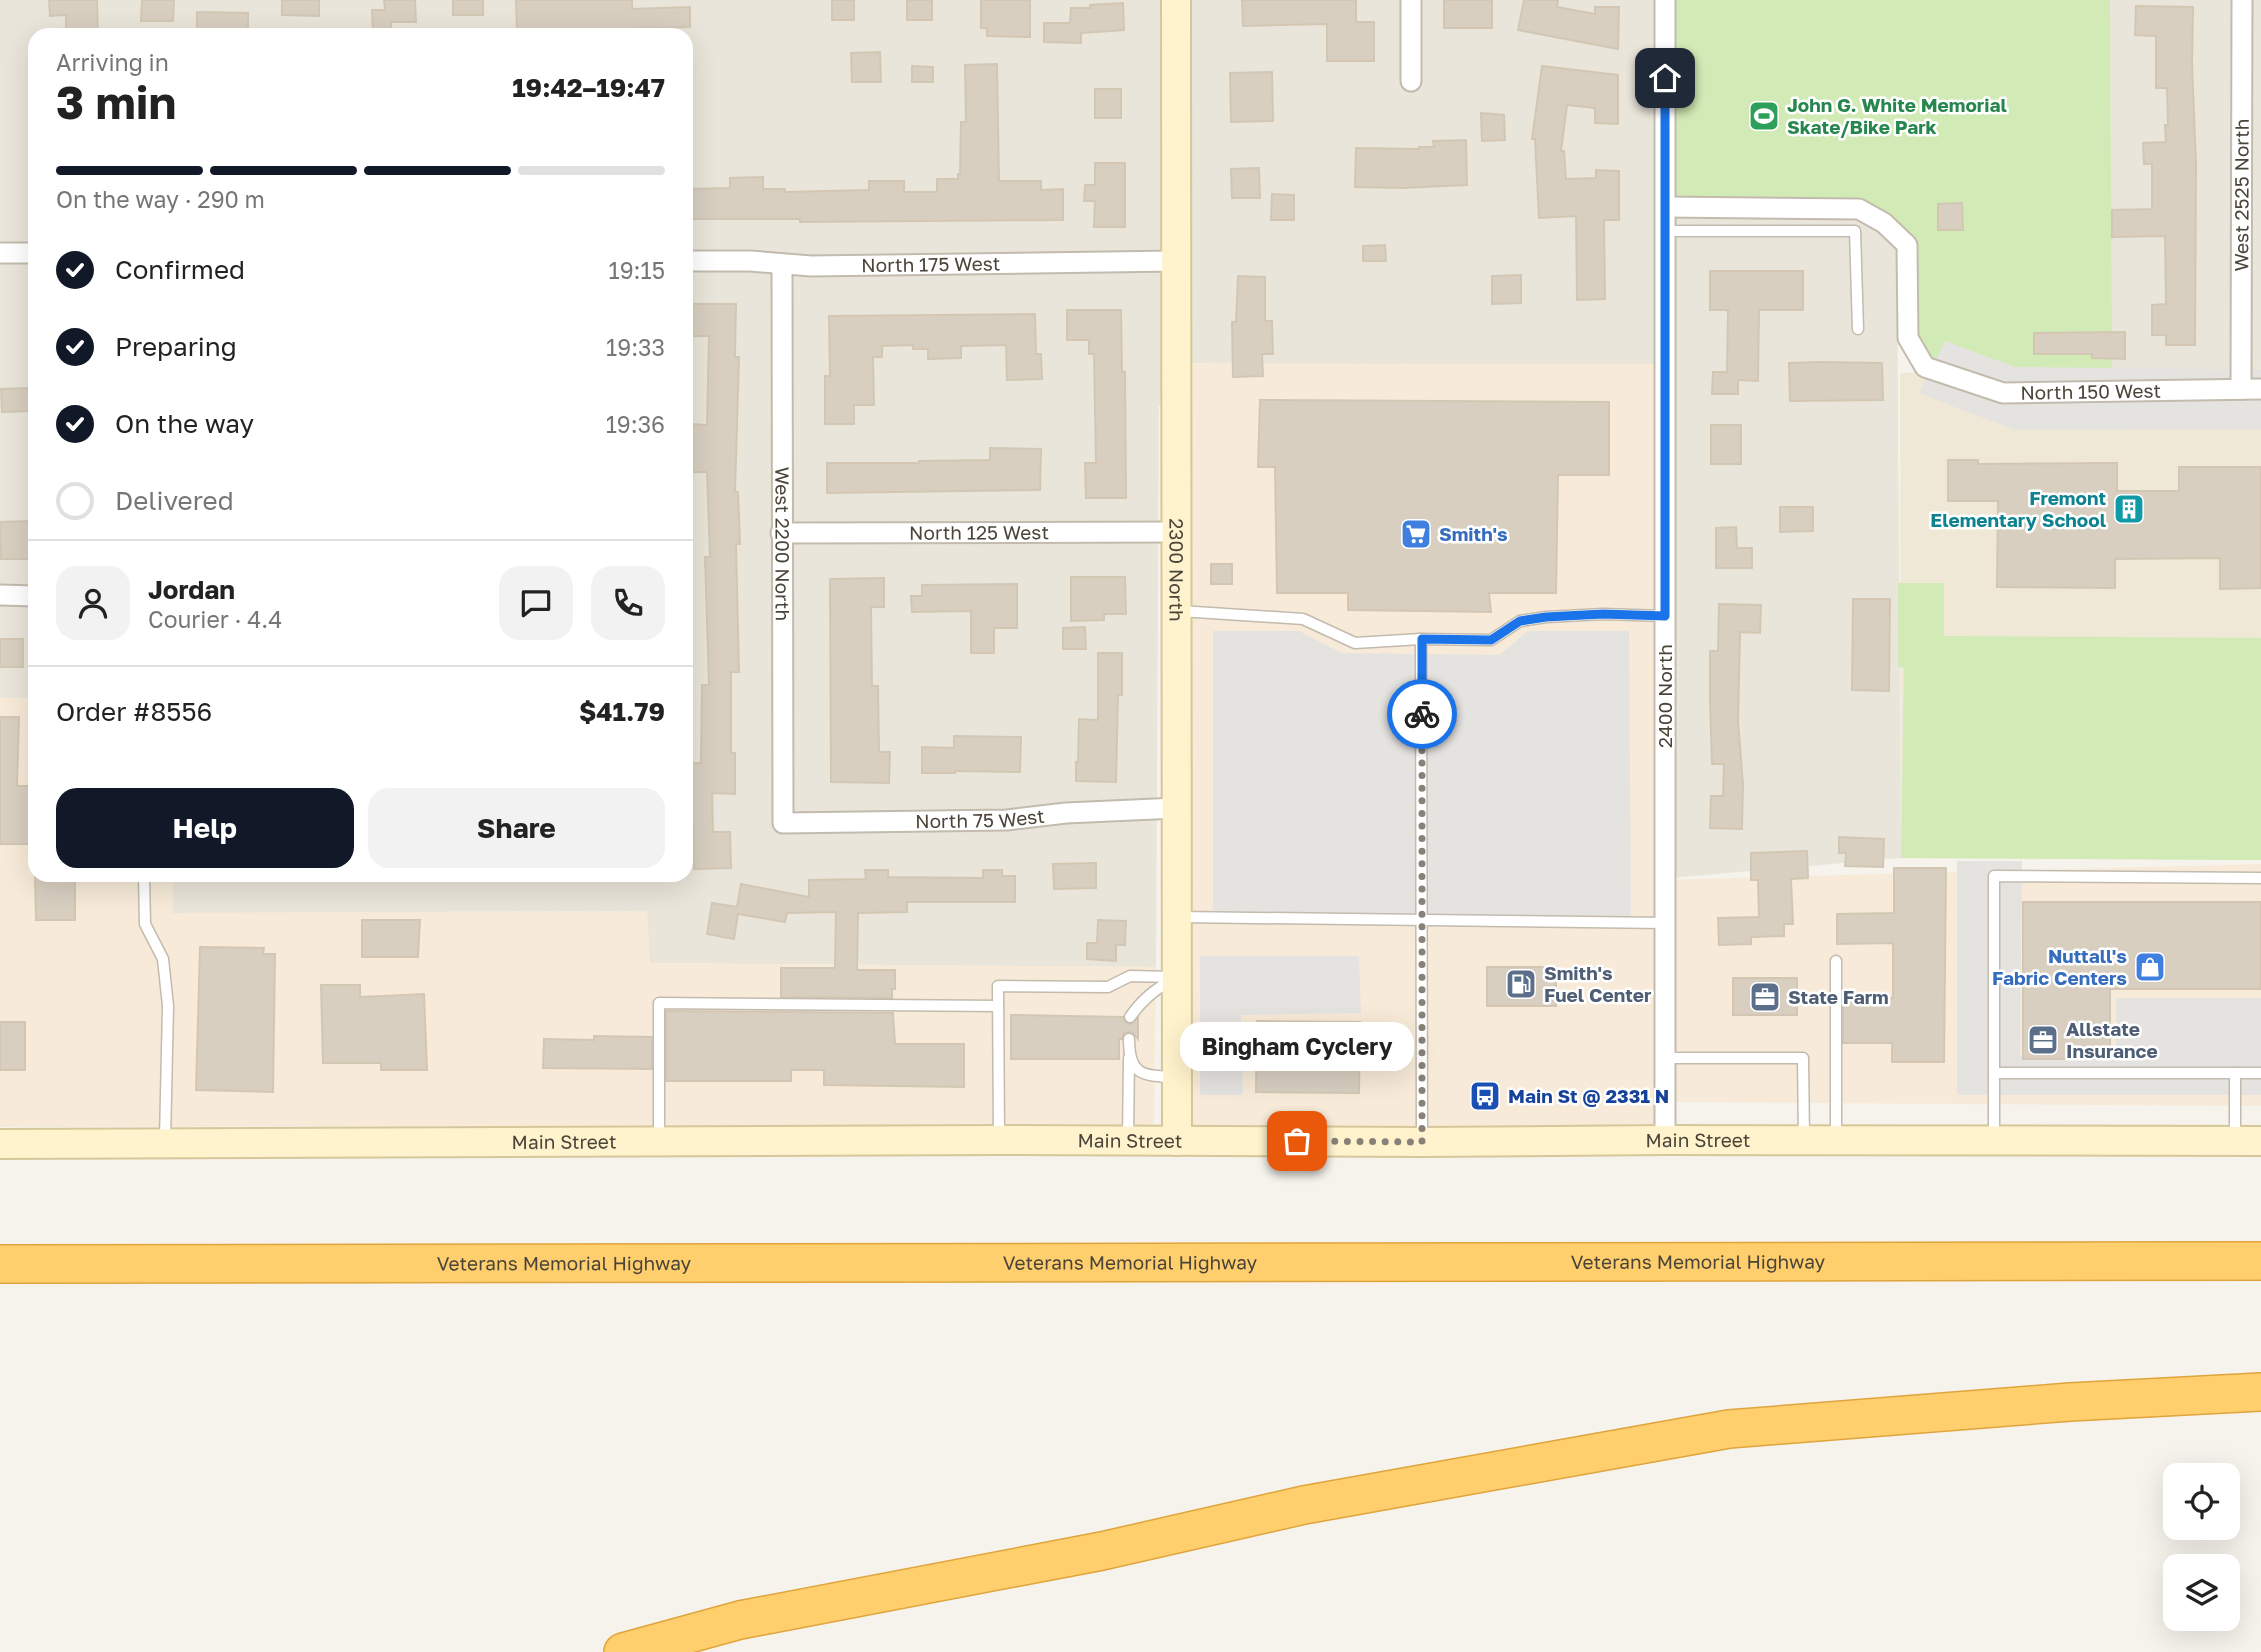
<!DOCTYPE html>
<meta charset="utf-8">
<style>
body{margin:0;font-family:"Golos Text",sans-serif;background:#f2f2f2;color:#222;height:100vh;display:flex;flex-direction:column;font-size:26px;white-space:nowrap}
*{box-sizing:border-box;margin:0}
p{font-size:23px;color:#767676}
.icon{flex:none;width:38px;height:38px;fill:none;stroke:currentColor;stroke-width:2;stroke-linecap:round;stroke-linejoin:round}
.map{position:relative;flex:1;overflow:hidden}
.side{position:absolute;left:28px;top:28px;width:665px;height:854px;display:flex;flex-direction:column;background:#fff;border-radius:21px;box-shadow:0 7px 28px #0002}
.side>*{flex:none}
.fabs{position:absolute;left:2163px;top:1463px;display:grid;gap:14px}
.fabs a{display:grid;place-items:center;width:77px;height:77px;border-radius:14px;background:#fff;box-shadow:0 7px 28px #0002;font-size:35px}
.pin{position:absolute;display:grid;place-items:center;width:60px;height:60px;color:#fff;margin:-30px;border-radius:14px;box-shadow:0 4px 10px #0006}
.courier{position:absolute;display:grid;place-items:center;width:70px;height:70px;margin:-35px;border:5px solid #1a73e8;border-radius:50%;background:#fff;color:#222;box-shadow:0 2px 9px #0007}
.bubble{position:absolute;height:49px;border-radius:21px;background:#fff;box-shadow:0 7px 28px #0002;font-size:23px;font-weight:700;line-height:49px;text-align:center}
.headline em{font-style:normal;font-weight:700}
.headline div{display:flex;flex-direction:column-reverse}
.headline{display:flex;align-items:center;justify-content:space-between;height:119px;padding:0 28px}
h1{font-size:46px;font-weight:700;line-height:52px}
.bar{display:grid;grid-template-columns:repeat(4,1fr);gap:10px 7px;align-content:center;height:84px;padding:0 28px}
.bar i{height:9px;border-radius:5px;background:#e0e0e0}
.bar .current{background:#111827}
.bar p{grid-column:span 4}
.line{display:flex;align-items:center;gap:18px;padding:0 28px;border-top:2px solid #e0e0e0}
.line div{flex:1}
.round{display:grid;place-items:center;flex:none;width:74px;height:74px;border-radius:21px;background:#f2f2f2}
ol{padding:0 28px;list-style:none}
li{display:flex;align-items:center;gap:21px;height:77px}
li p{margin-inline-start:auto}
li .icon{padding:7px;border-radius:50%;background:#111827;color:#fff;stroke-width:4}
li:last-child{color:#767676}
li i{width:38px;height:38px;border:4px solid #e0e0e0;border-radius:50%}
.cta{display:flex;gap:14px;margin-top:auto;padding:14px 28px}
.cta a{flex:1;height:80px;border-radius:21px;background:#111827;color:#fff;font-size:28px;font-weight:700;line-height:80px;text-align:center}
.cta a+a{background:#f2f2f2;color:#222}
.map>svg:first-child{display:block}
</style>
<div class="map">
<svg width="2261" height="1652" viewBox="0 0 2261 1652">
<rect width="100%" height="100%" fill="#f6f3ec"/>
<g fill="#eae5da">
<path d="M0,0h1659v214l198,1 23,13 17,19 4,611 -254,22 -10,-485 -478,11 -3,561 -507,-4 -2,-52 -474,2v-38h513v-840h-651v663h-35z"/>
<path d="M2110,0h151v385l-151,1z"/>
</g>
<g fill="#f7ead8">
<path d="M1185,363l470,1v516l606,-16v242l-587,-4 -19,-152v189l-475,1z"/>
<path d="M0,698h35v177h138v38l474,-2 3,52 506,4 -2,158 -1154,2z"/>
</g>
<path fill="#efe8d6" d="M2261,367v493l-360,-2 -1,-485z"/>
<g fill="#d2eab5">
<path d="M1674,0h436l2,368h-97l-82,-5 -15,-28 -5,-95 -21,-22 -30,-20h-188z"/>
<path d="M1898,583h46v53l317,2v222l-360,-2 3,-190 -6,-1z"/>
</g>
<g fill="#e5e3e0">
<path d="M1945,341l70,26 246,2v60l-246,1 -96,-37z"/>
<path d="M1213,631h86l43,22 157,2 29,-24h101l2,286 -418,-4z"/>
<path d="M1957,861h65l-2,195 96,4v-62h145v97h-304z"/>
<path d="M1200,956h159l2,57 -120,2 2,80h-43z"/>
</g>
<g fill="#d8cfc1" stroke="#d3c7b4" stroke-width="2">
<path d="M49,0h48l1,35h-32v-20l-16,1z"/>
<path d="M142,0h32l-1,21h-32z"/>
<path d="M282,0h37v16l-37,-1z"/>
<path d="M384,0h31l1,22h-25v8l-18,1 -1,-21h13z"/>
<rect x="453" y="0" width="30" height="15"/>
<path d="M516,0h116v9l58,-2v20l-58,2v4l-115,-1z"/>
<rect x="832" y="0" width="22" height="20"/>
<rect x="907" y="0" width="25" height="20"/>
<path d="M981,0h49v37l-43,-1v-8h-6z"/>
<path d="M1242,0h114v22h18v39h-47v-37l-84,2z"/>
<rect x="1444" y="0" width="48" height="28"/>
<path d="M1524,0h34l-1,7 38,7v-7h24l-1,42 -100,-19z"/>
<path d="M1123,3l1,27 -43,3v10l-37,-1v-19h26l1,-15h20l-1,-3z"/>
<path d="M2136,6l57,1 -1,58 4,98 -1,182h-29v-10h-14v-30l14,-1 -1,-68 -53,1v-27l40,-1v-45h-8l-1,-21 23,-1 -1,-17h3l-1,-37h-11v-52l-21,-1z"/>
<path d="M197,12l51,1v22h-51z"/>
<path d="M880,52l1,30h-29l-1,-29z"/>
<path d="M997,64l2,117h42v9l22,-1v31l-263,2v-3h-114v-30l44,-1v-10l33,-1v12h22v3l84,-2v-9h35v11h33v-13h21v-5h2l1,-52h5l-1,-57z"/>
<path d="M912,66l21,1v15h-21z"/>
<path d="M1542,66l76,9v49l-23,-1v-15l-28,-3 -6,46h3l2,28 30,-1v-8l23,1v49h-15l1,79 -28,1 -1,-84 -37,2 -4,-79h-3z"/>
<path d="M1272,72l1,49 -42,1 -1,-49z"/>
<rect x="1095" y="89" width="26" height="29"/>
<path d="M1481,113l23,2 1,25 -23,1z"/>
<path d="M1466,140l1,45 -65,3 -47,-1 1,-39 63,1v-2h15l-1,-6z"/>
<path d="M1095,163h30v64h-31l1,-26h-11l1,-16h10z"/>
<path d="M1259,168l1,30h-28l-1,-29z"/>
<path d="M1272,194l22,1v25h-23z"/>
<path d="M1962,203l1,27h-25v-26z"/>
<path d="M1385,245l1,16h-23v-15z"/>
<path d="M1710,271h93v39h-44l-1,71 -20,-1v14h-26l1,-22h14l1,-62h-18z"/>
<path d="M1521,275v28l-29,1v-28z"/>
<path d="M1238,276l27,1v44h7l1,33h-11l1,22 -30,1 -1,-55h4z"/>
<path d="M686,304h50l-1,53h4l-4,135h3l2,52h-4l3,128h-8v81h4v41l-23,-1 1,39h17l1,36 -37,1 -3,-106h10l1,-78h7l-4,-128h5l-3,-85h-18l1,-48 17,1 2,-89h-23z"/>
<path d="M1067,310h54l1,62h3l1,126h-40l-1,-35h11l-2,-109h-5v-14h-22z"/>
<path d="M1035,314l1,40h5l1,25 -35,1 -1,-35 -45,1v12l-33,1v-10h-15v-4l-31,1v11h-9l1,48h-20v19h-29v-48h5l-1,-60z"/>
<path d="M2125,332v27l-33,-1v-4h-58v-21z"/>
<path d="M1819,362l63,1 1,37 -93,1 -1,-38z"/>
<path d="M30,388v23l-28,1 -1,-23z"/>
<path d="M1260,400l349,2v73h-51l-2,118h-67l2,19 -143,-2v-17h-71l-2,-126h-17z"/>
<rect x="1711" y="425" width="30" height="39"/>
<path d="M990,448l51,1 -1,41 -213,3v-30h92v-2l71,-1z"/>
<path d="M1948,460h30v4l139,-1v28h62v-24h82v121l-41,1v-31l-105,1v29l-118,-1 1,-86h-50z"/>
<path d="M1780,507h33v24l-33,1z"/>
<path d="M35,521v38h-34l-1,-37z"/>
<path d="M1736,527l1,21h15v20h-36v-40z"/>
<rect x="1211" y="564" width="21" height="20"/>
<path d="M1071,577h54l1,37h-22v6l-33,1z"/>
<path d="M884,578v29h-13l1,79h6l1,66h11l-1,31 -58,-1 -1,-203z"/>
<path d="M1017,584v44h-23v25h-23v-42l-59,1 -1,-16h11v-11z"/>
<path d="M1853,599h37l-1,92 -37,-1z"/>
<path d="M1719,604l42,1 -1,28 -20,-1 -2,89 5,63 -1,45 -32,-1 1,-32h12l1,-32h-12l-2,-64v-49h8z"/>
<path d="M1085,627l1,22h-23v-21z"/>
<rect x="0" y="639" width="23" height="28"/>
<path d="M1098,653h24v42h-4l-2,87 -40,-1v-19h2l1,-43 19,1z"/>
<path d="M0,717h19l-2,69h18v58h-35z"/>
<path d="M954,736l67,1 -1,35 -65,-1v2h-33v-26l32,1z"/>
<path d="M1839,837l45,2 -1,28 -38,-1 1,-13h-7z"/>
<path d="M1807,851l1,27 -17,1 2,45h-9v12l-33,1v7l-32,1 -1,-27 41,-1 -1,-37h-7v-27z"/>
<path d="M1096,863v25l-42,1 -1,-25z"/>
<path d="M1894,868h52l-2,194h-52v-19h-49v-45h50v-55l-56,1v-30l57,-1z"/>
<path d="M865,870h23v7l95,1v-8h19v6h13v26h-108v10l-49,1 -1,57h38v19h-3v9l-111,-1v-29h54l1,-56 -49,1 -2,9 -47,-8 -4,25 -27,-5 5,-31 25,4 4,-23 68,13v-17l57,-1z"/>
<path d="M35,875h40v45h-39z"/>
<path d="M2023,902h238v87h-151v70h-87z"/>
<path d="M362,920h58l-2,37h-56z"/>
<path d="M1098,920l28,1 -1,24h-9v16l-29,-2v-16h10z"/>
<path d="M200,947l64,1 -1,6h12l-2,138 -77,-2z"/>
<rect x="1487" y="967" width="69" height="39"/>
<rect x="1733" y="978" width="64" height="37"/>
<path d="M321,985h39v12l64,-3 3,76h-46v-7h-58z"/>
<path d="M666,1011l227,2 2,31h69v43l-140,-2v-15h-33v11h-125z"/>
<path d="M1011,1015l112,2 2,5 5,2 8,-6v21l-6,-7 -8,1 -2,6h-3v20h-108z"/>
<path d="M1257,1021l103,1 -1,71 -103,-1z"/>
<rect x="0" y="1022" width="25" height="48"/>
<path d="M594,1036l58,1v32l-109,-1 1,-29 50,1z"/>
</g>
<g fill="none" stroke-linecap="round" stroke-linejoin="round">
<g stroke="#c2bbae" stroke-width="13">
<g id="lane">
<path d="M1666,231h189l3,98"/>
<path d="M1180,611l123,8 52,24 66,-4 70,1 29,-19 26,-4 57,-3 62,2"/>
<path d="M1421,639l1,499"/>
<path d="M144,875l1,49 18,35 5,47 -3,134"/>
<path d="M1180,917l486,6"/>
<path d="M1130,1017c12,-17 24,-27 43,-38"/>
<path d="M1129,1039c0,37 14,37 47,38"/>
<path d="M1666,1058h137l1,82"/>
<path d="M1994,1073h267"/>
<path d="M2235,1073v66"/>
<path d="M999,1136l-1,-150 110,1 22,-11 43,1"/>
<path d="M659,1138v-135l339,3"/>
<path d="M1128,1138l1,-80"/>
<path d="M1836,1140v-179"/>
<path d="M1994,1140v-264l267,2"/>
</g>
</g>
<g stroke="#c2bbae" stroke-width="23">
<g id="street">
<path d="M1411,0v81"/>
<path d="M1665,0v1140"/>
<path id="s1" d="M1666,207l193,2 25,14 23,22 1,93 17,29 78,26 258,-4"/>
<path d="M0,253h35"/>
<path id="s2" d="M686,261h64l61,5 365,-5"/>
<path id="s3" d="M782,264l1,559 224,-3 59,-7 111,-5"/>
<path id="s4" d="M2241,389l1,-389"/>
<path id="s5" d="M781,533l396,-1"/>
<path d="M0,595l35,1"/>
</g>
</g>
<g stroke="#d6c79b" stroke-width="32">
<g id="secondary">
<path id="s6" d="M1176,0l1,1141"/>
<path id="s7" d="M0,1144l999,-4 423,2 243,-2 596,1"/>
</g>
</g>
<g stroke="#e0a43c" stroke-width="40">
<g id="highway">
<path id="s8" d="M0,1264l2261,-3"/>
<path d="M623,1652l117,-32 362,-69 202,-46 425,-76 341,-27 191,-10"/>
</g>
</g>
<use href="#lane" stroke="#fff" stroke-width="10"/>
<use href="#street" stroke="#fff" stroke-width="19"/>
<use href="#secondary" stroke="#fff3cd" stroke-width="28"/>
<use href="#highway" stroke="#ffcf6e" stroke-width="37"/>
</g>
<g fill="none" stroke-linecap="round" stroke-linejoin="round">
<path stroke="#878178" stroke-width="7" stroke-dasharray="0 12.6" d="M1297,1141l125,1v-428"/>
<path stroke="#1a73e8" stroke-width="9" d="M1422,714v-75l69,1 29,-19 26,-4 57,-3 62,2v-538"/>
</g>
<defs>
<g id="stadium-square" transform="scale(1.575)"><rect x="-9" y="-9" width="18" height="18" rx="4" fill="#2e9e5b" stroke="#fff"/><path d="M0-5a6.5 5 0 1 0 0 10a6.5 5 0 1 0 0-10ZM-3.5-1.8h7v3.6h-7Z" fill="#fff"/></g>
<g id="building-square" transform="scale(1.575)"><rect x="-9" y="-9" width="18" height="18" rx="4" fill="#0f9aa8" stroke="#fff"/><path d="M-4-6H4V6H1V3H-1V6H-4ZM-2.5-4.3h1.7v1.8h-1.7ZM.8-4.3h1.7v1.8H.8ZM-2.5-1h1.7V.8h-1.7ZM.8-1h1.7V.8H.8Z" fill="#fff"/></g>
<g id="supermarket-square" transform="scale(1.575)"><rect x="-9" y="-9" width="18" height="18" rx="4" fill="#3f7fe0" stroke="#fff"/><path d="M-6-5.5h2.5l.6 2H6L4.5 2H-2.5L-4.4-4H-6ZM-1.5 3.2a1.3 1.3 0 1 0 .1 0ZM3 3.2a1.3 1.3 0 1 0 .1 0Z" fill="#fff"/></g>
<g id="shop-square" transform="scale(1.575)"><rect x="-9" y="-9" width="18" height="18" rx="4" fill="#3f7fe0" stroke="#fff"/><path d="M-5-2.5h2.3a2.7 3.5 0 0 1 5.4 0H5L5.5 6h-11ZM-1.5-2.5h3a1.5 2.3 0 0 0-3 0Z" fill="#fff"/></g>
<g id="fuel-square" transform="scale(1.575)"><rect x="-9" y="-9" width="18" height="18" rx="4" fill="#5c6f8a" stroke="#fff"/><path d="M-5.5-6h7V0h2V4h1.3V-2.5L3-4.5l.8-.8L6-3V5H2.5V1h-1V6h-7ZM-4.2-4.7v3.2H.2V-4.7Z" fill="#fff"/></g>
<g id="office-square" transform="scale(1.575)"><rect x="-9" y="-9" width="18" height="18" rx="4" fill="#5c6f8a" stroke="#fff"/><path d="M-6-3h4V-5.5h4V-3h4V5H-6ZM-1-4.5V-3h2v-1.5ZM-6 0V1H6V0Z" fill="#fff"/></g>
<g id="bus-square" transform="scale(1.575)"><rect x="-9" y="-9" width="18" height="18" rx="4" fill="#1a4fb4" stroke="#fff"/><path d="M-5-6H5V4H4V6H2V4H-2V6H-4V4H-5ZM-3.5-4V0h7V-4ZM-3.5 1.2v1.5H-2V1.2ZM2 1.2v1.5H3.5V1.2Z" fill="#fff"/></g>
</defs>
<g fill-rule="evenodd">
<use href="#stadium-square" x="1764" y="116"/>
<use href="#building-square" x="2129" y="509"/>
<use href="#supermarket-square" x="1416" y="534"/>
<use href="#shop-square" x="2150" y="967"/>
<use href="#fuel-square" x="1521" y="984"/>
<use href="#office-square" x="1765" y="997"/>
<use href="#office-square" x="2043" y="1040"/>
<use href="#bus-square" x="1485" y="1096"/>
</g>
<g text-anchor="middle" stroke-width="5" stroke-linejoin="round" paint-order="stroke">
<g font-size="19" font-weight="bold" fill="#27864d" stroke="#fff" text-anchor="start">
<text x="1787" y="112">John G. White Memorial<tspan x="1787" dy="22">Skate/Bike Park</tspan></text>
</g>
<g font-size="19" fill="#4b4439" stroke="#fff">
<text dy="7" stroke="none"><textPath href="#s4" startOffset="194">West 2525 North</textPath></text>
<text dy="7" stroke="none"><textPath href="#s2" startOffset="245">North 175 West</textPath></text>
<text dy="7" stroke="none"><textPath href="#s1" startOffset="550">North 150 West</textPath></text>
<text dy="7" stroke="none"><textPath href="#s5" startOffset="198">North 125 West</textPath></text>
<text dy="7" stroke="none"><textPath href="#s3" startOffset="280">West 2200 North</textPath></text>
<text dy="7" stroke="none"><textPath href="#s6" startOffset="570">2300 North</textPath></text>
<text transform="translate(1665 696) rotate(-90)" y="7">2400 North</text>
<text dy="7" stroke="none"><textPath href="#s3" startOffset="756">North 75 West</textPath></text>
<text dy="7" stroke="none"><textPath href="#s7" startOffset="1698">Main Street</textPath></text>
<text dy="7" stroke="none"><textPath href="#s7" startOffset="1130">Main Street</textPath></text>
<text dy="7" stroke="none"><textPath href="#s7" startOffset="564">Main Street</textPath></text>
<text dy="7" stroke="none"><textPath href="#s8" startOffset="1130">Veterans Memorial Highway</textPath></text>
<text dy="7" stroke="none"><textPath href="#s8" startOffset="1698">Veterans Memorial Highway</textPath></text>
<text dy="7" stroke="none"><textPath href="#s8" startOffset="564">Veterans Memorial Highway</textPath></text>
</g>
<g font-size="19" font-weight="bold" fill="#0d838f" stroke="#fff" text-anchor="end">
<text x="2106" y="505">Fremont<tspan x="2106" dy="22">Elementary School</tspan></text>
</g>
<g font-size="19" font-weight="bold" fill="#366cbe" stroke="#fff" text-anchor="start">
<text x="1439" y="541">Smith's</text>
<text x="2127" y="963" text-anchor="end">Nuttall's<tspan x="2127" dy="22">Fabric Centers</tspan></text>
</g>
<g font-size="19" font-weight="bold" fill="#4e5e75" stroke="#fff" text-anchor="start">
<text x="1544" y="980">Smith's<tspan x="1544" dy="22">Fuel Center</tspan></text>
<text x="1788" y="1004">State Farm</text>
<text x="2066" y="1036">Allstate<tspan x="2066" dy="22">Insurance</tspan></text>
</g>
<g font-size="19" font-weight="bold" fill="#164399" stroke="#fff" text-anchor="start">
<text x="1508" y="1103">Main St @ 2331 N</text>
</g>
</g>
</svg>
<div class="fabs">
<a><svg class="icon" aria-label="locate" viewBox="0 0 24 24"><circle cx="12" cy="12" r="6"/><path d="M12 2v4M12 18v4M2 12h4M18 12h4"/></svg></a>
<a><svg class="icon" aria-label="layers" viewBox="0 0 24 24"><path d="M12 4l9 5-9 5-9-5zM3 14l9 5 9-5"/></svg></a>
</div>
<div class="pin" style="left:1297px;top:1141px;background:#ea580c"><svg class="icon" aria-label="bag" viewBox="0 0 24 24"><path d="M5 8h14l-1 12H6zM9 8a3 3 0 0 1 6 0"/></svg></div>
<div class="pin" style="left:1665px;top:78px;background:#1f2937"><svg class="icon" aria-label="home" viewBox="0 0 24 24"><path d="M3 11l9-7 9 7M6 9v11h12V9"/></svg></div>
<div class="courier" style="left:1422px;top:714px"><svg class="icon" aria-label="bike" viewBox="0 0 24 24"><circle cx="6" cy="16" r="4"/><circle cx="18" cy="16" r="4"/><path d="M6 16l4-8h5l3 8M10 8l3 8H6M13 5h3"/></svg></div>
<div class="bubble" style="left:1180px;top:1022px;width:234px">Bingham Cyclery</div>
<section class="side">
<div class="headline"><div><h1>3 min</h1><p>Arriving in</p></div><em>19:42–19:47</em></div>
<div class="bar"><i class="current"></i><i class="current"></i><i class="current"></i><i></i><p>On the way · 290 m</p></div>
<ol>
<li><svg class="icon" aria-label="check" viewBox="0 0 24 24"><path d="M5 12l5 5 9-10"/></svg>Confirmed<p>19:15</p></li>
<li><svg class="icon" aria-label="check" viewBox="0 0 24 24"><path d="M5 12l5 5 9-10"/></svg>Preparing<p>19:33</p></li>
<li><svg class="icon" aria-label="check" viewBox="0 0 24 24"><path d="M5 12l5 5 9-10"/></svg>On the way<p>19:36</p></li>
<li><i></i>Delivered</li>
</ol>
<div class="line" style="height:126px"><a class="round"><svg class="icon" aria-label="person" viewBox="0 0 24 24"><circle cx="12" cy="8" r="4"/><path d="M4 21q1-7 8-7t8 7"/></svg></a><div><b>Jordan</b><p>Courier · 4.4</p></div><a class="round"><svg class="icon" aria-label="chat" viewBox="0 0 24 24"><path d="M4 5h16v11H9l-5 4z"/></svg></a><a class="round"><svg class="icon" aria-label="phone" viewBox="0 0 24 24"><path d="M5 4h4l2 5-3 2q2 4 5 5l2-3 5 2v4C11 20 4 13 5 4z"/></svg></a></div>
<div class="line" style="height:91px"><div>Order #8556</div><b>$41.79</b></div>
<div class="cta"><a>Help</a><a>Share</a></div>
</section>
</div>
